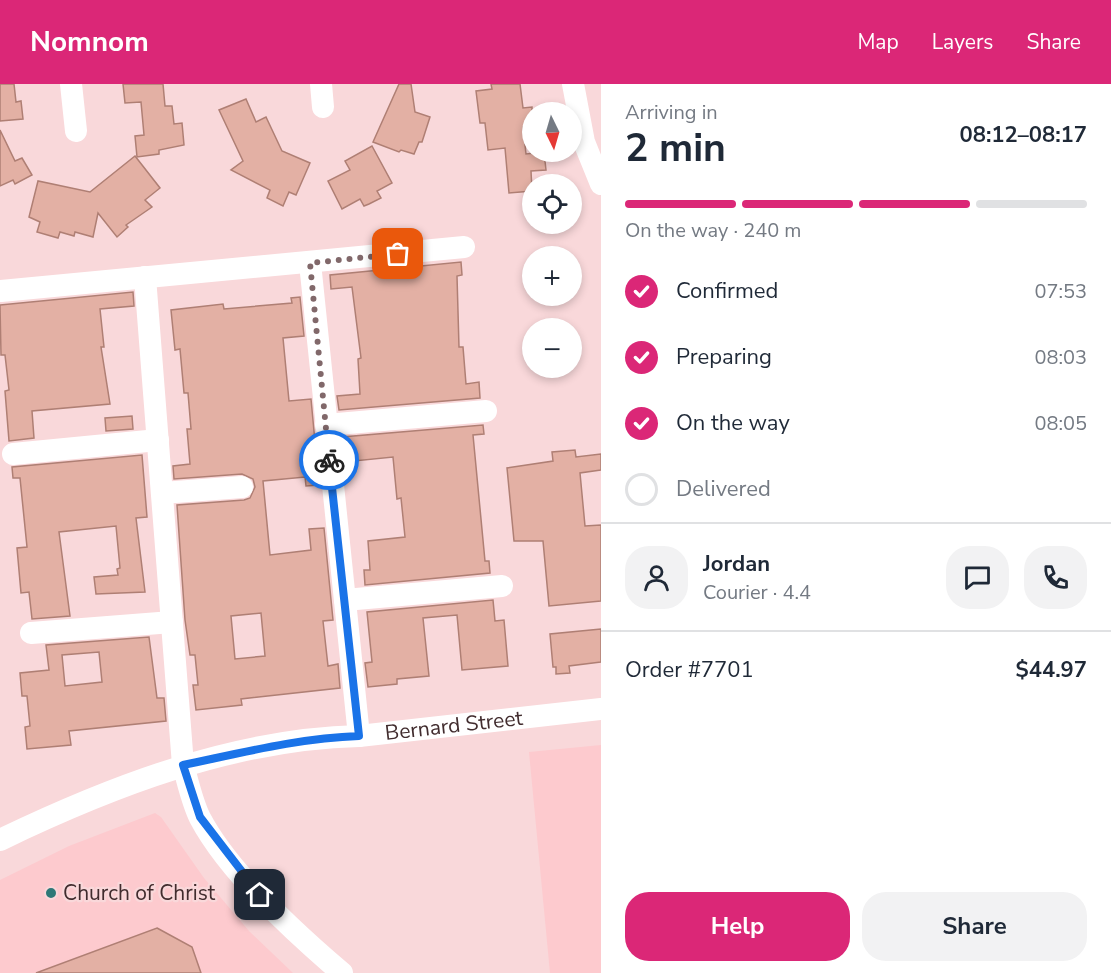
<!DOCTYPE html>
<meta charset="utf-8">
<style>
body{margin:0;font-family:"Nunito Sans",sans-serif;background:#f2f2f3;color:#1f2937;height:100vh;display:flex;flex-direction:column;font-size:22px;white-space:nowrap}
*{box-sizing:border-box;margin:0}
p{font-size:20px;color:#747a83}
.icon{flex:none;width:33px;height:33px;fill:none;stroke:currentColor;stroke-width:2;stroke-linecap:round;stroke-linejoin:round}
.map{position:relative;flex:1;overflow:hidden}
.sheet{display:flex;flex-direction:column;background:#fff;width:510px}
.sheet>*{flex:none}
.needle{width:39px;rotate:175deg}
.fabs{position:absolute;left:522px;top:18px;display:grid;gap:12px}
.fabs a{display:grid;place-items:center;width:60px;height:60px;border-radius:50%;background:#fff;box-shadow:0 3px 9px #0003;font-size:30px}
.pin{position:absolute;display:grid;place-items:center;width:51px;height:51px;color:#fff;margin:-26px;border-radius:12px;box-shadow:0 3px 9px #0006}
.courier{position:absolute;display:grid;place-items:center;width:60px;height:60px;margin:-30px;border:4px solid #1a73e8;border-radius:50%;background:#fff;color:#222;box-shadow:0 2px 8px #0007}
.headline em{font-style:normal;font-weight:700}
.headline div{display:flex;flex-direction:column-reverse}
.headline{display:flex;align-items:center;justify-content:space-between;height:102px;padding:0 24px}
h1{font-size:39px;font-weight:700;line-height:45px}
.bar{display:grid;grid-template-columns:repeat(4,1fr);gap:9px 6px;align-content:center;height:72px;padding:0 24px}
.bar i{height:8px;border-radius:4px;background:#e0e1e3}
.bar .on{background:#db2777}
.bar p{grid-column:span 4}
.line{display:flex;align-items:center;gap:15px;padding:0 24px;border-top:2px solid #e0e1e3}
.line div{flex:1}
.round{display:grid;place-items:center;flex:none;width:63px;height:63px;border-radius:24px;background:#f2f2f3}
ol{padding:0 24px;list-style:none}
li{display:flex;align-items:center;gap:18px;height:66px}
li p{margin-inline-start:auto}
li .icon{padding:6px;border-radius:50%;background:#db2777;color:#fff;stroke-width:4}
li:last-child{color:#747a83}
li i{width:33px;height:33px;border:3px solid #e0e1e3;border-radius:50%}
.button{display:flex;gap:12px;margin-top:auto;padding:12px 24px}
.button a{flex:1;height:69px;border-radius:24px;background:#db2777;color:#fff;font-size:24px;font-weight:700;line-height:69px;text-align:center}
.button a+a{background:#f2f2f3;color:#1f2937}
header{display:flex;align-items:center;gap:36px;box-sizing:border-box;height:84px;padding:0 30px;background:#db2777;color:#fff}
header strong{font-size:28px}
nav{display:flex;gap:33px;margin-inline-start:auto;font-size:21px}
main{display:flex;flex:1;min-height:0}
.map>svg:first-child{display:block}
</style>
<header>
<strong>Nomnom</strong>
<nav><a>Map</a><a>Layers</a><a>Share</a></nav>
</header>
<main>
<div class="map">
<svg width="601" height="889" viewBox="0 0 601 889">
<rect width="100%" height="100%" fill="#f9d8da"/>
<g fill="#fdcace">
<path d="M601,661v228h-51l-21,-221z"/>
<path d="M155,729l6,4 43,61 45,53 44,42h-293v-93l69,-34z"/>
</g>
<g fill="#e3b0a4" stroke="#af7f74" stroke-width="1.5" fill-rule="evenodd">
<path d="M0,0h14l2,18 5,-1 2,18 -23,2z"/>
<path d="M123,0h40l2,22h7l2,18 8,-1 2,22 -25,5v4l-22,3 -2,-21 9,-1 -3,-33 -16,1z"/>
<path d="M399,0h12l4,28 15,5 -8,25h-3l-5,12 -13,-4 -2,2 -26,-10z"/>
<path d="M491,0h29l3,24 9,-1v19l-9,1 3,27 18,-2 2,18 -15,1 1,20 -23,2 -4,-45 -17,2 -3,-27h-5l-4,-32 16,-2z"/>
<path d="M246,15l10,23 10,-5 16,34 28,12 -14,32 -7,-3 -6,14 -16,-8 3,-8 -39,-20 12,-9 -24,-51z"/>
<path d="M0,46l15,31 7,-3 10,17 -17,9 -2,-4 -13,6z"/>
<path d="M372,62l20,37 -15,8 4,7 -12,6 -5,2 -4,-7 -18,10 -14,-28 22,-11 -5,-9z"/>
<path d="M135,72l25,32 -15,12 7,7 -26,18 2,2 -11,10 -19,-24 -5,24 -18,-5 -1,4 -14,-4 -2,6 -21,-6 3,-10 -11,-5 9,-36 52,11z"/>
<path d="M461,178l1,13 -5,1 2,71h4l3,37 13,-2 1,16 -141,12 -2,-14 23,-2 -2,-35 3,-1 -9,-71 -21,2 -1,-14z"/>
<path d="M133,208l1,14 -34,3 4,38h-3l9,57 -78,7 2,27 -25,3 -4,-50 4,-1 -4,-35h-4l-1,-50z"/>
<path d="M300,213l4,39 -21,2 6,63 22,-2 8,86 -13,1 -1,-9 -42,4 7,74 41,-5 -2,-21 15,-1 9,92 -10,1 5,45 10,-2 2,24 -99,11 1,6 -46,5 -3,-25h5l-3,-30h-5l-5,-35 -8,-115 67,-5 6,-2 5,-11 -2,-8 -11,-5 -68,5 -1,-13 17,-2 -3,-35h4l-3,-36h-4l-4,-44 -5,1 -4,-40 52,-6 1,5 68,-6 -1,-5zM261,529l4,43 -30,3 -4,-43z"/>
<path d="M132,332l1,13 -27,2 -1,-13z"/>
<path d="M483,341l1,9 -11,1 12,126h4l1,12 -125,12 -1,-15h6l-2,-29 37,-4 -4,-39 -4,1 -4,-42 -49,5 -2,-25z"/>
<path d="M575,366l1,7 25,-3v16l-21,3 5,53 16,-1v76l-52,5 -6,-65h-29l-7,-73 46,-7 -1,-9z"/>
<path d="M142,371l5,62 -11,1 9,74 -49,2 -2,-17 24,-2 -1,-6 3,-1 -4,-42 -57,6 11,84 -38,3 -3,-27 -8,1 -4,-45 10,-1 -7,-69h-7l-1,-11z"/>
<path d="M493,516l2,21 9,-1 4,46 -46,4 -5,-55 -34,3 6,58 -32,3v5l-29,3 -3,-24 7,-1 -5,-50z"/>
<path d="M601,545v33l-32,4 1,7 -14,1v-7h-3l-3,-33z"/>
<path d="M149,553l8,61h7l2,23 -97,10 2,14 -44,4 -2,-22 5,-1 -3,-30h-5l-2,-23 29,-3 -3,-25zM99,568l3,30 -37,4 -3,-31z"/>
<path d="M157,844l35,19 9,26h-165z"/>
</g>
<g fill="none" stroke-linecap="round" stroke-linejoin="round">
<g stroke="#fff" stroke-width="22">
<path d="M71,0l5,47"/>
<path d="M321,0l2,23"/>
<path d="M573,0l11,58 17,42"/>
<path d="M310,179l49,473"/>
<path d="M145,193l38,488c5,17 9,37 17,53 29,55 95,115 142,155"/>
<path d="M1,207l463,-44"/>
<path d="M326,341l160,-14"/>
<path d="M13,370l145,-14"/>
<path d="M162,409l80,-6"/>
<path d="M345,516l157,-14"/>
<path d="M31,549l141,-11"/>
<path id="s1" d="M0,756c112,-54 234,-101 359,-104l242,-27"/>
</g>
</g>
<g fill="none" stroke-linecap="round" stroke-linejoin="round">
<path stroke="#81686a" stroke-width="6" stroke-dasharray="0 10.8" d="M329,376l-19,-197 88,-9"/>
<path stroke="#1a73e8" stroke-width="8" d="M260,811l-60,-78 -17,-52c58,-12 116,-27 176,-29l-30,-276"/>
</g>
<circle fill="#2e7877" stroke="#f9d8da" stroke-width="2" cx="51" cy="809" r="6"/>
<g text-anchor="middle" stroke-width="4.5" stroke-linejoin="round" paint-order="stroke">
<g font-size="21" fill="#412c2e" stroke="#f9d8da">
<text dy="7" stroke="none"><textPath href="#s1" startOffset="472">Bernard Street</textPath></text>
</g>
<g font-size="21" fill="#412c2e" stroke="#f9d8da" text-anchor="start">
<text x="63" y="816">Church of Christ</text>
</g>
</g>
</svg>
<div class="fabs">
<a><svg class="needle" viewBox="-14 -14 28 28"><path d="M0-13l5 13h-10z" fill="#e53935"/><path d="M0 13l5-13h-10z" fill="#747a83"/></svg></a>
<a><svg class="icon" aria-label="locate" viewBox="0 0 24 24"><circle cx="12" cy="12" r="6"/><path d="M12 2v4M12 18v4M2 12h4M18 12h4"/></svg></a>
<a>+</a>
<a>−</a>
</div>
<div class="pin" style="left:398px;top:170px;background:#ea580c"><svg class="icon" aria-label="bag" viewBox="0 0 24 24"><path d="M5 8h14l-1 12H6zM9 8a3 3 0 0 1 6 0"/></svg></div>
<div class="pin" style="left:260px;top:811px;background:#1f2937"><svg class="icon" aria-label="home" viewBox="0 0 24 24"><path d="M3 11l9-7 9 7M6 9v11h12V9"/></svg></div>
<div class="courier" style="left:329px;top:376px"><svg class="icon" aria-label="bike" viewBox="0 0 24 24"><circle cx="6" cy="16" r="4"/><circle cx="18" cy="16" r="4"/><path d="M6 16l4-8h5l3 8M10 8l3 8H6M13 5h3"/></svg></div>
</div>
<section class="sheet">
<div class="headline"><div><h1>2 min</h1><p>Arriving in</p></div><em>08:12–08:17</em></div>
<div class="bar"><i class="on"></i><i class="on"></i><i class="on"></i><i></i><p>On the way · 240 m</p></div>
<ol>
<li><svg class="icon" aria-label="check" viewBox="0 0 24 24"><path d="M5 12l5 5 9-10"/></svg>Confirmed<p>07:53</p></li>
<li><svg class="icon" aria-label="check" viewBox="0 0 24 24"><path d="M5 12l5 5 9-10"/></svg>Preparing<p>08:03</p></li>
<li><svg class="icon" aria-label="check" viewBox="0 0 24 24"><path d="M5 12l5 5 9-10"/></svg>On the way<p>08:05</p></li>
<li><i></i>Delivered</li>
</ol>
<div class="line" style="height:108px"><a class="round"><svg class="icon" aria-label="person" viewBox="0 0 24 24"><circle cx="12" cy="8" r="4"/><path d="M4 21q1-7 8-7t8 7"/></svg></a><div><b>Jordan</b><p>Courier · 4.4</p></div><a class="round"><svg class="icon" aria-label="chat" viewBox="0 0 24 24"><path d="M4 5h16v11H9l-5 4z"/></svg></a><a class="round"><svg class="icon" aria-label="phone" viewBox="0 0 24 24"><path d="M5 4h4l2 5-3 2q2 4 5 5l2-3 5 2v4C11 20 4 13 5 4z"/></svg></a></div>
<div class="line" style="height:78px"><div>Order #7701</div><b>$44.97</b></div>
<div class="button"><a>Help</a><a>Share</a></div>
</section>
</main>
